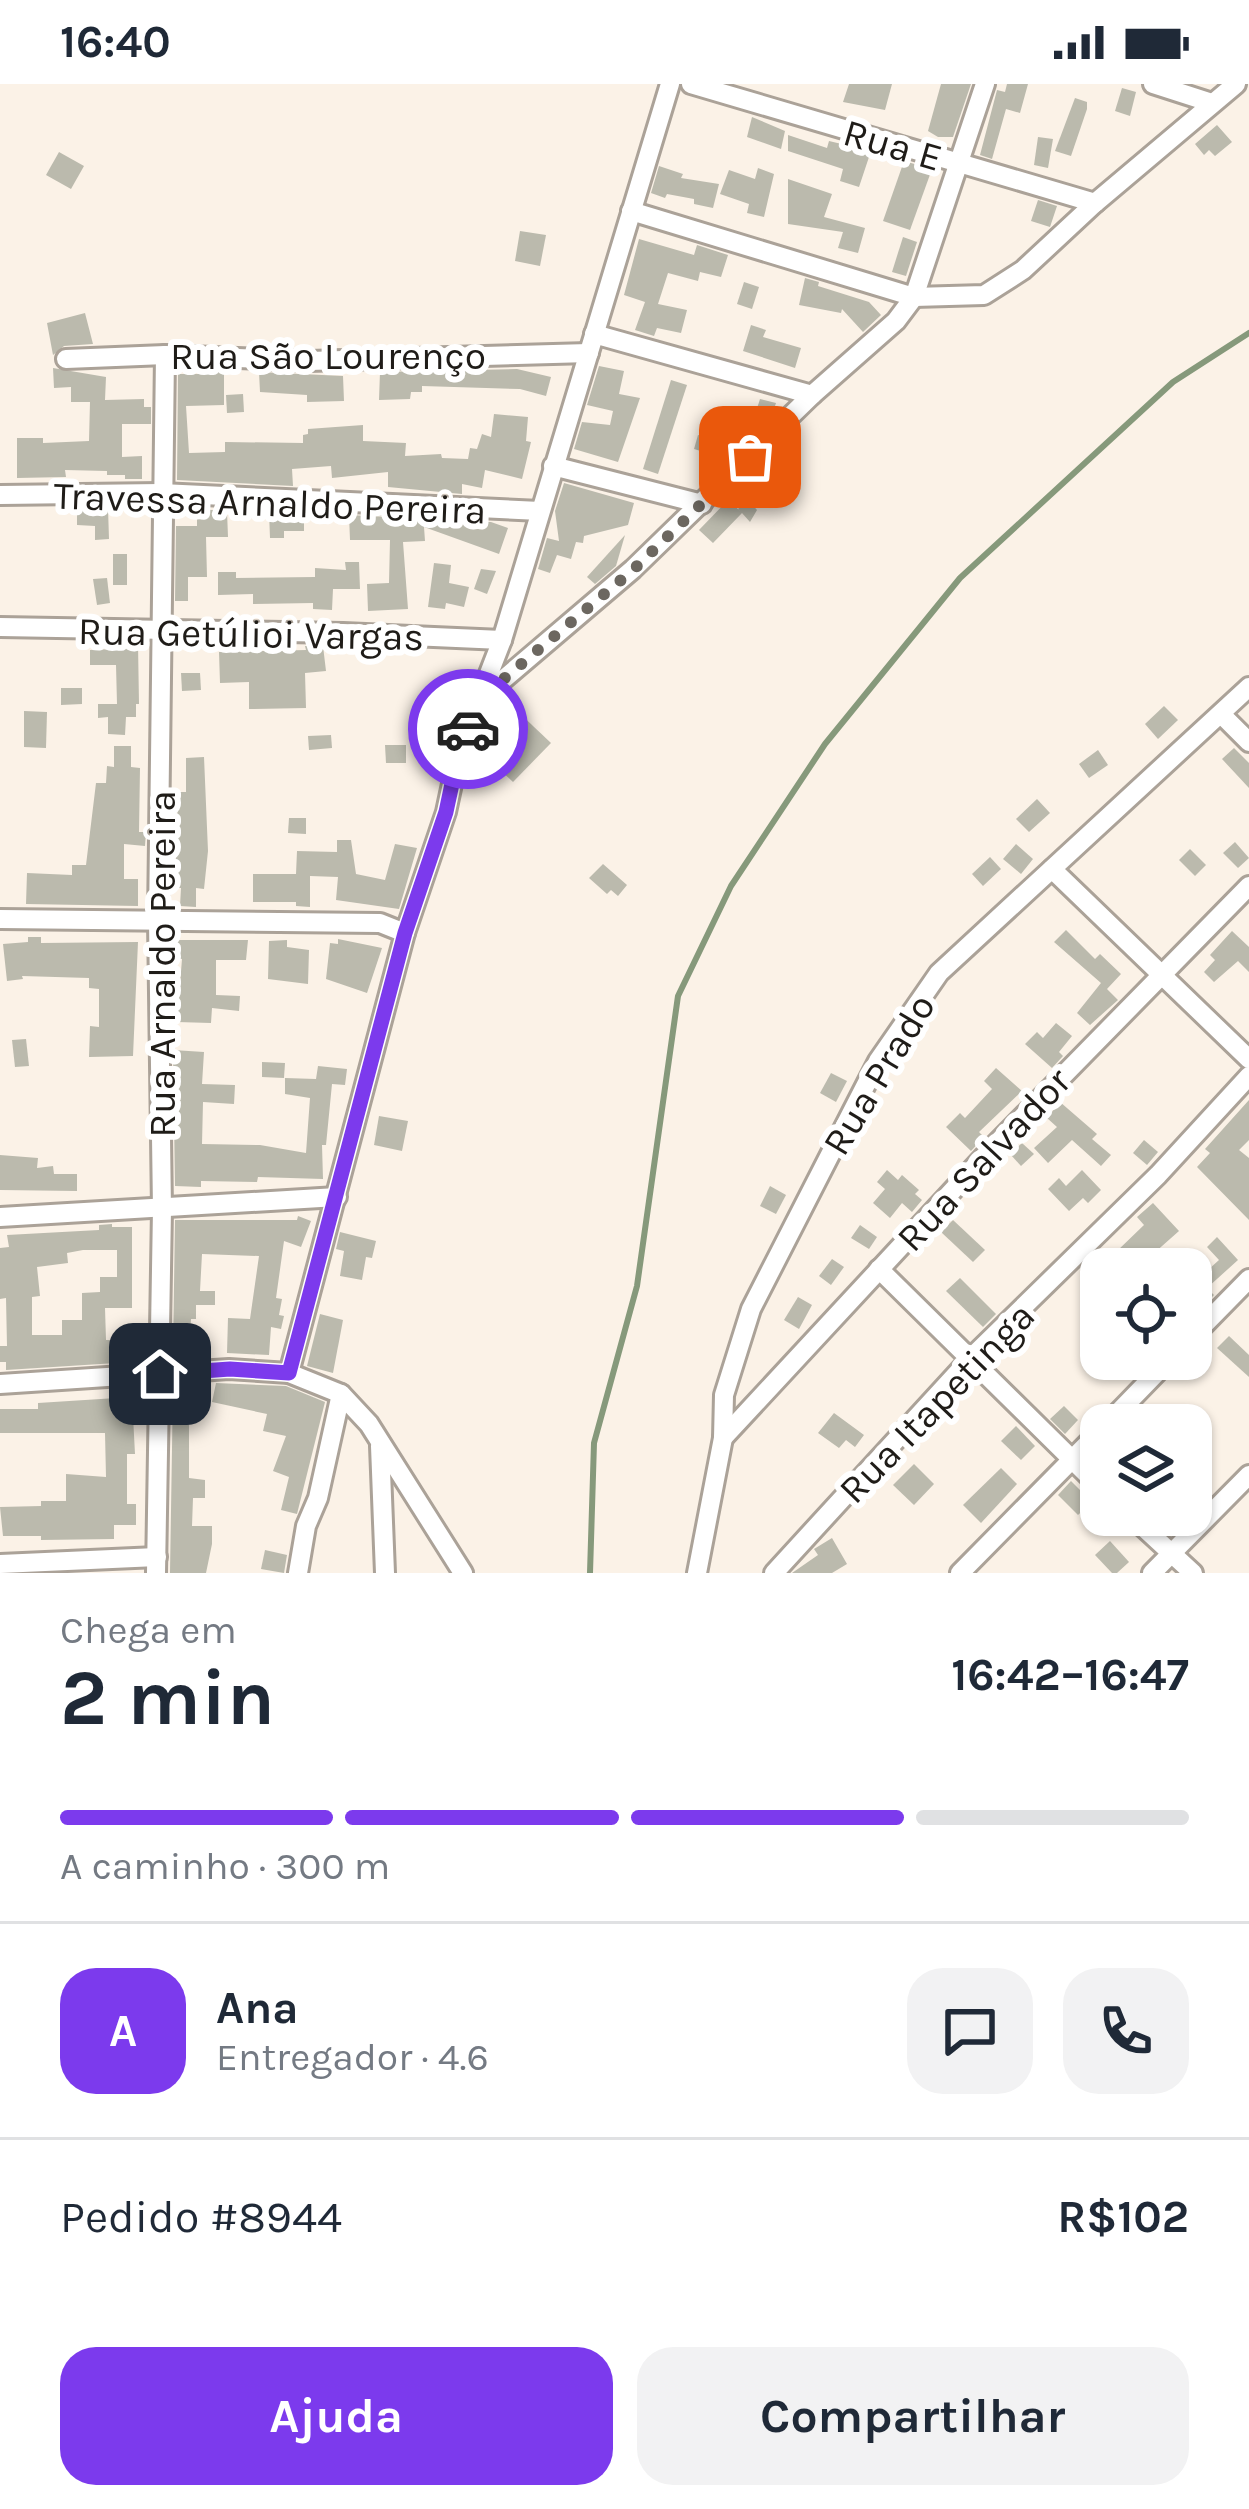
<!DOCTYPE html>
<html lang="pt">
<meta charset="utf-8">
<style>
body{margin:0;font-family:Karla,sans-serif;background:#f2f2f3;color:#1f2937;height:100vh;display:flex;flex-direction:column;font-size:45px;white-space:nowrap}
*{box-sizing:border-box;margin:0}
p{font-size:39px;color:#747a83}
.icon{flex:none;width:66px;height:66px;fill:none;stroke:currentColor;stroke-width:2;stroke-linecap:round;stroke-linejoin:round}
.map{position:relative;height:1489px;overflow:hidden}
.sheet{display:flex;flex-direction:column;background:#fff;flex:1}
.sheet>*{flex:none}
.controls{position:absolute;left:1080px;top:1164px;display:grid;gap:24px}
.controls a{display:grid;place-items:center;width:132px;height:132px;border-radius:24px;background:#fff;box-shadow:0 3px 9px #0004;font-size:60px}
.pin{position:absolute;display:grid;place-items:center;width:102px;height:102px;color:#fff;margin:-51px;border-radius:24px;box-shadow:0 6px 18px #0006}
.courier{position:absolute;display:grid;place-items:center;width:120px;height:120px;margin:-60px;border:9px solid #7c3aed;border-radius:50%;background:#fff;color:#222;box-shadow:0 3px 15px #0007}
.overview em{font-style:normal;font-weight:700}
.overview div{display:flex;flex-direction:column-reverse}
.overview{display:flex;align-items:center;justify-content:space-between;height:204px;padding:0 60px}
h1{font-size:78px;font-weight:700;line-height:90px}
.bar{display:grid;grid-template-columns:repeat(4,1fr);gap:18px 12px;align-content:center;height:144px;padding:0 60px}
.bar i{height:15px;border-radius:9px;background:#e0e1e3}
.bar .current{background:#7c3aed}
.bar p{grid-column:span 4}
.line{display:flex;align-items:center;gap:30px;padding:0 60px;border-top:3px solid #e0e1e3}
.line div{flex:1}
.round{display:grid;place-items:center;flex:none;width:126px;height:126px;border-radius:36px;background:#f2f2f3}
.cta{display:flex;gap:24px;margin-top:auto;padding:24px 60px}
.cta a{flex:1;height:138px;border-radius:36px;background:#7c3aed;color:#fff;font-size:48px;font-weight:700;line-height:138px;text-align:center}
.cta a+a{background:#f2f2f3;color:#1f2937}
.status{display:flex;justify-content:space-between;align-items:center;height:84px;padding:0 60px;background:#fff;direction:ltr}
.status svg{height:33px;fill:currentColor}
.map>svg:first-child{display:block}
</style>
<div class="status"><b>16:40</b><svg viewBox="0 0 49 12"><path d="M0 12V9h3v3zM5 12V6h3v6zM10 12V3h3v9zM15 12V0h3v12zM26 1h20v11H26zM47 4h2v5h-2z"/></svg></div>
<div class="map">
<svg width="1249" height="1489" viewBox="0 0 1249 1489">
<rect width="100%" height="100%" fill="#fbf2e7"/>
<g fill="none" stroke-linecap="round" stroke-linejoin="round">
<path stroke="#86997b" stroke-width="6" d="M590,1489l4,-130 43,-157 41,-290 53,-110 94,-142 135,-166 213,-196 76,-49"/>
</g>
<g fill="#bbbaad" fill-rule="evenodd">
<path d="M849,0h43l-7,26 -42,-8z"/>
<path d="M941,0h30l-18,53h-15l-10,-6z"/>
<path d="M1007,0h21l-8,29 -14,-4 -14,50 -12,-4 17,-65 8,2z"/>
<path d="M1122,4l14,4 -6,24 -15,-5z"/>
<path d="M1075,14l12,4v7l-16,47 -16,-5z"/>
<path d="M752,33l33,14 -4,18 -34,-12z"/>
<path d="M1217,41l15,17 -17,14 -6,-6 -5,5 -9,-11z"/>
<path d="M788,51l39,13 2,-7 42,10 -12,36 -19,-6 3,-12 -55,-18z"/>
<path d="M1038,53l15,2 -5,29 -14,-3z"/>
<path d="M59,68l25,14 -13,23 -25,-14z"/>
<path d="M904,77l28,8 -22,61 -27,-9z"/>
<path d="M659,82l24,8 -2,4 38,6 -6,24 -19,-4v-5l-27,-5 -2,4 -14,-5z"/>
<path d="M758,84l16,6 -10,43 -17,-4 2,-9 -29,-10 9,-24 26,9z"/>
<path d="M788,95l44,15 -8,23 41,11 -7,25 -20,-5 5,-16 -55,-8z"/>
<path d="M1038,116l19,6 -7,21 -19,-6z"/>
<path d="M520,147l26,4 -6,31 -25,-5z"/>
<path d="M903,153l14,5 -11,34 -14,-4z"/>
<path d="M639,155l55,16 3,-10 31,10 -7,22 -21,-5 -2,9 -30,-8 -10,31 29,6 -6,23 -24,-5 -3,8 -19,-6 10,-28 -21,-7z"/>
<path d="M805,194l14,4 -1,4 51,16 12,13 -18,17 -21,-23 -1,4 -42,-8z"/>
<path d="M744,198l15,5 -7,22 -15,-5z"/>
<path d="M85,229l8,31 -29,2 -11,9 -6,-32z"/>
<path d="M751,241l15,5 -3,7 38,11 -6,20 -52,-17z"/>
<path d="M599,282l25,5 -5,23 21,4 -22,64 -44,-13 8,-27 28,3 3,-14 -26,-6z"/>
<path d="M53,284l53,9 -1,23 39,-1v8h7v17h-29v33l20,-1v23h-17v-4h-18v-4l-42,-1 1,7 -49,1v-40h26v5l46,-2 1,-39h-19v-15l-17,1z"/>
<path d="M517,285l34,8 -5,19 -26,-7 -98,-3v6h-11l-1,7 -31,1 1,-28z"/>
<path d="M205,286l19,1v34l-38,1 3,47 36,-1v-10l78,1v-8l5,-1v-5l55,-4v16l43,2 -1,13 36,-2 1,4 26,1 2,-11 7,1 5,-15 9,3 3,-23 34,3 -2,24 5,1 -9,37 -37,-9 -3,18 -20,-4v10l-74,-7v-15l-56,6 -1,-12 -39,3 1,17 -116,-6 1,-106h27z"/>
<path d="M259,288l84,4 1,25 -37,1v-7l-47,-3z"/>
<path d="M671,296l16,5 -29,89 -15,-5z"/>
<path d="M243,310l1,18 -17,1 -1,-18z"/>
<path d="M760,315l16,4 -4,12 -9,9 -10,-3z"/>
<path d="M698,351l37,11 -2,7 -6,6 -33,-10z"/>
<path d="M564,399l70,20 -6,22 -44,11 -1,7 -7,-1 -5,17 -14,-4 -7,18 -12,-4 9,-31 12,3 -4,-30z"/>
<path d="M728,416l12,11 -2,-2 10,-9 9,10 -7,12 -8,-9 -29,30 -14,-13z"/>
<path d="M108,424l1,31 -14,1v-14l-18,-1v-16z"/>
<path d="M197,425l30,2 1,26h-22l1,40h-19v24h-13l1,-75h21z"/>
<path d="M269,428l35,1v18h-20v7h-14z"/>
<path d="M349,431l142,7 17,6 -9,26 -75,-27 1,14 -22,1 5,67 -40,2 -1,-27 22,-1 1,-43h-40z"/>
<path d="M625,451l-9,31 -21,18 -8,-7z"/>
<rect x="113" y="470" width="14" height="31"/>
<path d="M345,478h14l1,27h-27l-1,21 -19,-1v-6l-60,1v-10l-35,1v-23h18v6l79,-1v-9l31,2z"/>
<path d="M434,479l17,2 -2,18 20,4 -5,20 -18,-4 -1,6 -17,-2z"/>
<path d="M481,485l15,2 -9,23 -13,-5z"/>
<path d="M107,494l3,25 -13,2 -4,-26z"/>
<path d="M114,560h24l1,60h-3v13h-10l-1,18 -17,-1v-17l-10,1v-14h19l-1,-39h-26v-15l24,-1z"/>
<path d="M305,562h18l3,25 -21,2 1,35 -57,1v-27l-29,1 -1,-31 87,-2z"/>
<path d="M181,589h19l1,17 -19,1z"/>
<path d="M61,604h21v16l-21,1z"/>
<path d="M1164,622l14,14 -20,19 -13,-15z"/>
<path d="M514,624l37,35 -38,39 -37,-35z"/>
<path d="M24,627l23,1 -1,36 -22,-1z"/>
<path d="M331,651l1,13 -23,2 -1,-14z"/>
<path d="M385,661h21v18h-20z"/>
<path d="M114,662h17v21l9,1 -1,64h7l-1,14 -21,-2v35h14v27l-112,-2 1,-31 45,2v-10h14l10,-82h10l1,-17 7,1z"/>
<path d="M1234,664l15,15v25l-27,-29z"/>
<path d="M1098,666l10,15 -19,13 -10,-14z"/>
<path d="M204,673l4,94 -4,38 -8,-1v19l-16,-1 1,-18h-6l3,-96h8v-34z"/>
<path d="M1037,715l13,14 -21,19 -13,-13z"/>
<path d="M289,734h17v16l-18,-1z"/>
<path d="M337,756h14l5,34 29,6 10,-36 22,4 -18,61 -63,-9 2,-23 -28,-1v31l-14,-1v-4h-43v-28h43l1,-23 40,1z"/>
<path d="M1235,758l14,16 -11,10 -15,-15z"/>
<path d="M1016,760l17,15 -12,15 -18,-15z"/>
<path d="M1190,765l16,16 -11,11 -16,-16z"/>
<path d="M990,773l11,12 -18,17 -11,-12z"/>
<path d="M603,780l24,21 -9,11 -7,-6 -4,4 -18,-16z"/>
<path d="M1066,846l29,29 5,-5 21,20 -14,15 11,11 -28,25 -13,-12 24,-30 -47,-41z"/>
<path d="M1232,847l17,16v25l-11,-11 -24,21 -10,-10 11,-12 -5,-5z"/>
<path d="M28,853h13v6l97,-1 -5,114 -44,1 1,-31 9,1v-38l-10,-1v-10l-67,-2 1,3 -16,2 -4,-37 25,-2z"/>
<path d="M338,855l44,9 -15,45 -41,-14 4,-36 8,1z"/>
<path d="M175,856h73l-2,20h-30v35l24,1 -1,15 -27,-3 -1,15 -34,-1 5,-63 -8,-1z"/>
<path d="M287,856v7l22,3 -1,34 -40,-5 1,-38z"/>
<path d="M1056,939l16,13 -13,16 4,4 -11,12 -27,-24 12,-12 6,6z"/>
<path d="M26,955l3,27 -14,1 -3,-27z"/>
<path d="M173,966l31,2 -2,32 33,1 -1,19 -31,-2 -1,42 58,1 46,8 4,-55 -25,-4v-16l31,1 2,-13 29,3 -2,16 -13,-1 -6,61h-4l1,34 -65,-2 -1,5 -56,-1v6l-26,-1z"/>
<path d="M262,978l23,1 -1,15 -22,-1z"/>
<path d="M996,984l26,23 -43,41 5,5 -13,14 -25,-24 14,-14 5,5 27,-29 -8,-8z"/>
<path d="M831,989l16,8 -11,21 -16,-9z"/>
<path d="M1249,1016v40l-10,10 10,8v62l-52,-53 13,-14 -5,-4z"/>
<path d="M1060,1018l37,32 -5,5 19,16 -10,11 -29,-26 -24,23 -14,-15 23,-21 -10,-9z"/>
<path d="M379,1032l29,5 -6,30 -28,-6z"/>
<path d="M1144,1056l14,12 -11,13 -14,-12z"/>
<path d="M1022,1059l12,11 -13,12 -11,-12z"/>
<path d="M0,1071l38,3 -1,10 16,-2 1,8h23v17l-77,-1z"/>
<path d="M887,1086l11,10 4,-5 17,15 -4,4 7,6 -10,12 -10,-9 -12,15 -17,-15 12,-14 -8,-7z"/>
<path d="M1082,1086l19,20 -13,13 -5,-5 -14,13 -21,-22 11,-11 7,8z"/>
<path d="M770,1102l16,9 -10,19 -16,-8z"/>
<path d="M1153,1119l26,28 -26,23 15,15h-35l-17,-17 28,-27 -7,-8z"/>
<path d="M298,1132l13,5 -10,26 -17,-6 -8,57 6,1 -3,16 5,1 -3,13 -10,-2 -2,28 -42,-2 1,-35 22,1 9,-63 -57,-2 -2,37h15v14h-19v14h-5l-2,32h-16l2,-131h122z"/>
<path d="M953,1136l32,30 -12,12 -32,-30z"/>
<path d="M112,1140v3h20v81h-27l1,32h26v22l-126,8v-8h-6v-16h7l-1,-48 -6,1v-51l9,-1 -2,-12 92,-5v-5zM83,1166h34v27h-17v15l-18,1v27h-20v15h-30v-38l8,-1 -3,-29 31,-4 -1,-10z"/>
<path d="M860,1141l17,12 -8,12 -18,-11z"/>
<path d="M340,1148l36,9 -4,17 -6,-1 -4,23 -22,-4 4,-25 -8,-2z"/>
<path d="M1217,1153l21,23 -31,28 7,7 -12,12 -7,-7 -4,3v-31l7,7 21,-19 -12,-13z"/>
<path d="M832,1175l12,8 -13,18 -12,-9z"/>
<path d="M960,1194l36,36 -13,13 -37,-36z"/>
<path d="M798,1213l14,8 -13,24 -15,-9z"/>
<path d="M320,1230l23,6 -10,53 -26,-7z"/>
<path d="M1229,1252l20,19v22l-32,-29z"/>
<path d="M216,1299l70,3 39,16 -28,112 -16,-4 8,-33 -16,-6 13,-35 -23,-5 4,-17 -55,-12z"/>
<path d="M189,1301v93l16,2v18h-12l-1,28h20v18l-6,29h-36l3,-187z"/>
<path d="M132,1313l3,57h-8v50h9v21h-22v14l-73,1v-4h-38l-3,-29 41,-1v-5h25v-27l40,3 -1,-44h-105v-24h38v-6z"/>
<path d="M1064,1322l14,14 -13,14 -15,-15z"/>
<path d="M834,1329l30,22 -9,12 -9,-7 -7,8 -21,-15z"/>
<path d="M1016,1342l19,20 -14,14 -20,-19z"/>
<path d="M914,1380l20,20 -20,21 -21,-20z"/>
<path d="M1001,1384l16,16 -36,39 -18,-18z"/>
<path d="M1071,1397l21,21 -14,13 -20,-20z"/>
<path d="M832,1454l15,26 -15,9h-40l26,-18 -4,-6z"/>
<path d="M1110,1457l19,21 -12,11h-5l-17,-18z"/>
<path d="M265,1466l22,5 -3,18 -23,-4z"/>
</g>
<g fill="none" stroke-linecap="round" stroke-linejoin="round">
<g stroke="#aba298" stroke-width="24">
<g id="minor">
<path d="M691,0l404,119"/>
<path d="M1153,0l59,19"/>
<path d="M631,127l283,86 70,-2 39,-25 72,-67 141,-119"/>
<path d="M594,250l218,61"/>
<path d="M66,275l99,-4 144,6 280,-8"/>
<path d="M553,382l149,38"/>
<path d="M0,411l161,-2 379,18"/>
<path d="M0,543l343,6 159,7"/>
<path d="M485,611l148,-126 179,-174 84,-74 18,-24 71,-213"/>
<path d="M1221,630l28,28"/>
<path d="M1052,785l197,190"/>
<path d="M0,835l380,4 25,10"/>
<path d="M0,1133l337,-20"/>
<path d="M879,1185l222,219"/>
<path d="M1191,1254l58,-59"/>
<path d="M289,1289l52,21 -23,104 -12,28 -8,47"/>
<path d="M0,1300l229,-15 60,4 116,-440 41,-121 13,-61 43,-111 168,-556"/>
<path d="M341,1310l28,30 94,149"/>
<path d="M1106,1341l64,-66"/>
<path d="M723,1354l269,-290 257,-262"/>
<path d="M380,1362l5,127"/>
<path d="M1130,1431l63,58"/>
<path d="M0,1480l157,-7"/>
<path d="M156,1489l6,-364 -4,-289 7,-565"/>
<path d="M697,1489l26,-135 1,-43 27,-86 127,-248 61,-88 310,-286"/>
<path d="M774,1489l198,-216 186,-182 91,-99"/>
<path d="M960,1489l141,-143"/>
<path d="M1152,1489l97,-98"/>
</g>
</g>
<use href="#minor" stroke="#fff" stroke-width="18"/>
</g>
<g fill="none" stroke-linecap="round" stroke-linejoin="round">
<path stroke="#6c6760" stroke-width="12" stroke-dasharray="0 21.6" d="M468,645l13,-31 153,-129 116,-112"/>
<path stroke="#7c3aed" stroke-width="15" d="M160,1290l70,-5 59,4 116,-440 41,-121 13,-61 9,-22"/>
</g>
<g text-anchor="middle" stroke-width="12" stroke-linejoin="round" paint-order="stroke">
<g font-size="39" fill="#1f1c18" stroke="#fff">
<text transform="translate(893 60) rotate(16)" y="14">Rua E</text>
<text x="328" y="285">Rua São Lourenço</text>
<text transform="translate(270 418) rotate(2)" y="14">Travessa Arnaldo Pereira</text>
<text transform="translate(251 549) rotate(1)" y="14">Rua Getúlioi Vargas</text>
<text transform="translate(161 880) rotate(-90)" y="14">Rua Arnaldo Pereira</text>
<text transform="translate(878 990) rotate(-59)" y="14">Rua Prado</text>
<text transform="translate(983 1075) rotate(-47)" y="14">Rua Salvador</text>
<text transform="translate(936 1318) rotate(-46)" y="14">Rua Itapetinga</text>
</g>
</g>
</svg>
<div class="controls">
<a><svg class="icon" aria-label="locate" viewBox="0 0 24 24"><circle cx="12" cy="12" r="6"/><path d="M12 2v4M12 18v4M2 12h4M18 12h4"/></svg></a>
<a><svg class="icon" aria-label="layers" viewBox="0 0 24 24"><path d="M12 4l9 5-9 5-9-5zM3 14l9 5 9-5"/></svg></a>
</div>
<div class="pin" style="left:750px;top:373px;background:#ea580c"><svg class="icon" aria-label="bag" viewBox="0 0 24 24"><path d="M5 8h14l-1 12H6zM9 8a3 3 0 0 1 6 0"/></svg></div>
<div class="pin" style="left:160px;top:1290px;background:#1f2937"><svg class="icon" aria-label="home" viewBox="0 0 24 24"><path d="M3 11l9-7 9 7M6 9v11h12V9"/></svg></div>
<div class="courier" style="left:468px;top:645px"><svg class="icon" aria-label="car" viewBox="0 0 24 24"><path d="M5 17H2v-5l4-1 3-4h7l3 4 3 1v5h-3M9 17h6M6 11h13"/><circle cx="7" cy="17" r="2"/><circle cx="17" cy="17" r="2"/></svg></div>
</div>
<section class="sheet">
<div class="overview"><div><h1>2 min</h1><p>Chega em</p></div><em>16:42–16:47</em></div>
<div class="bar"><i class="current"></i><i class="current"></i><i class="current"></i><i></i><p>A caminho · 300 m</p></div>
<div class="line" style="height:216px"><b class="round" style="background:#7c3aed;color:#fff">A</b><div><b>Ana</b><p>Entregador · 4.6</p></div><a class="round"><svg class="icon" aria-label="chat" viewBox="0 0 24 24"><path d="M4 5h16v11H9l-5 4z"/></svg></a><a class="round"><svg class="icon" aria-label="phone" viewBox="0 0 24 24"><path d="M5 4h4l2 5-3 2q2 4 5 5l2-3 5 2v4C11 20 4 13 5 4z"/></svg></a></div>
<div class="line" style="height:156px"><div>Pedido #8944</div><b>R$102</b></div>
<div class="cta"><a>Ajuda</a><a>Compartilhar</a></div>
</section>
